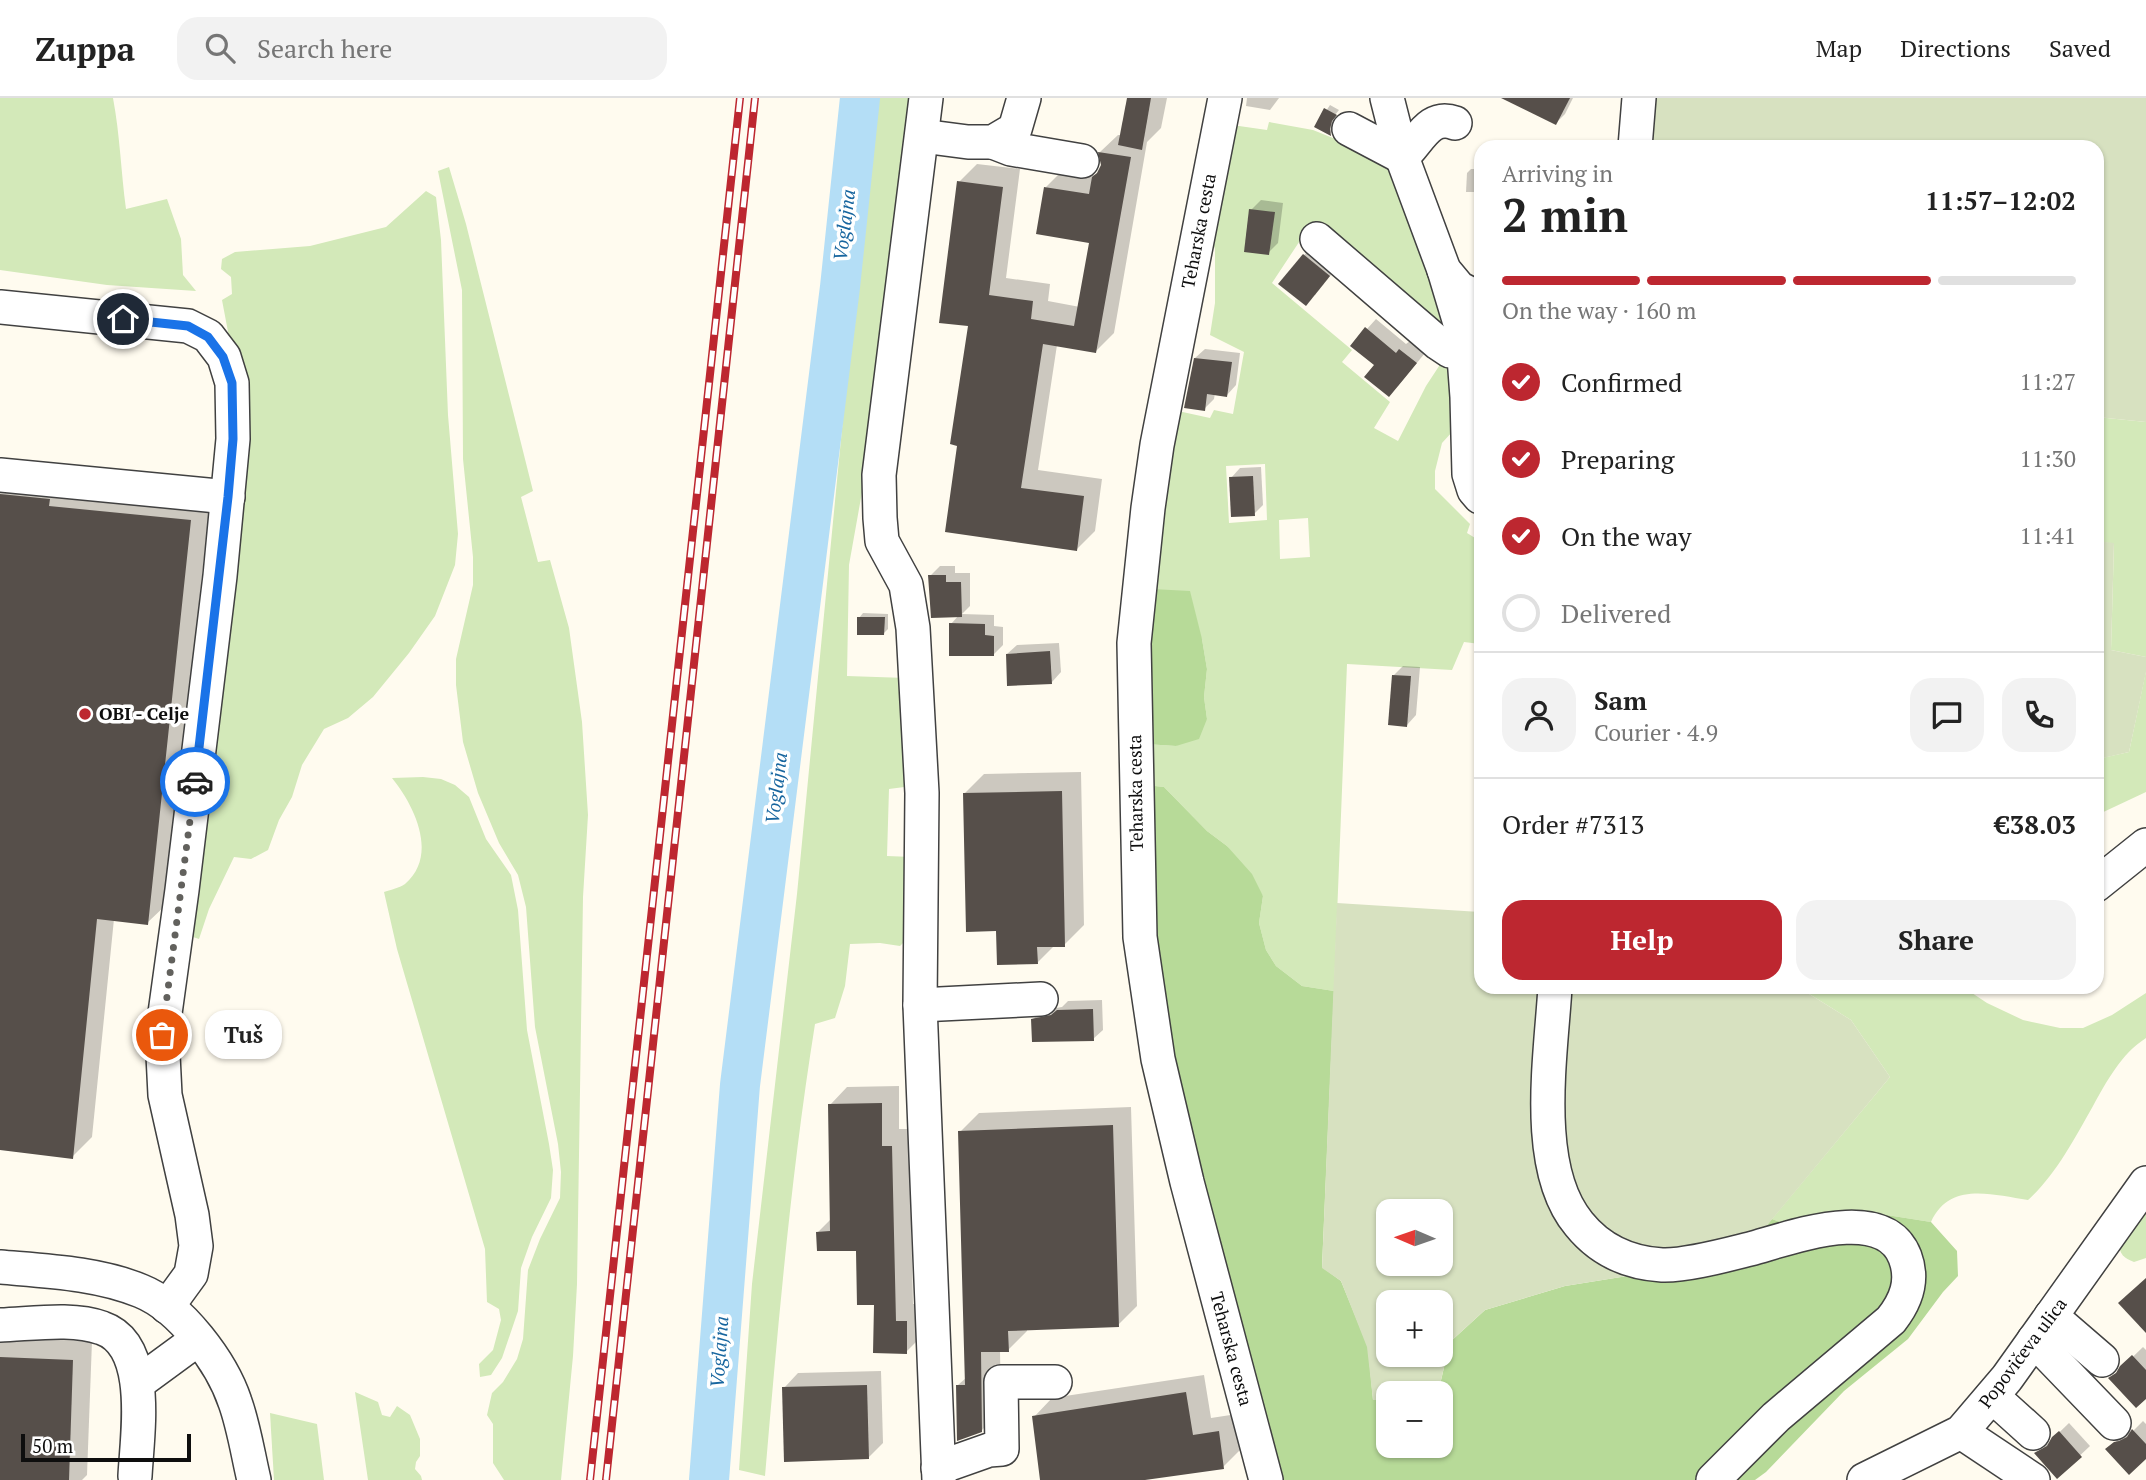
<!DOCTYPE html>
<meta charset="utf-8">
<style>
body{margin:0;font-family:"PT Serif",serif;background:#f2f2f2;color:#222;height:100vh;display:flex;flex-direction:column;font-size:26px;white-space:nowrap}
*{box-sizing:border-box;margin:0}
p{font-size:23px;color:#767676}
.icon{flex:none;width:38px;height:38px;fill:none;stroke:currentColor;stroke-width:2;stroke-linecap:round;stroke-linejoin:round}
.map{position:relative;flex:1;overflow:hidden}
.details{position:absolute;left:1474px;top:42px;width:630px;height:854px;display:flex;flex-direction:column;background:#fff;border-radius:21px;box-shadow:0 2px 5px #0004}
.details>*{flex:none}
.needle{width:46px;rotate:272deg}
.tools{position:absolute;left:1376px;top:1101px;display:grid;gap:14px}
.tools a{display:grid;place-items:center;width:77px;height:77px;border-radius:14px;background:#fff;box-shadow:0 2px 5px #0004;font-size:35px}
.scale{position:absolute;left:21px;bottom:18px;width:170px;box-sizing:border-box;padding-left:7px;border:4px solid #0e0e0e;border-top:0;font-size:19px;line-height:24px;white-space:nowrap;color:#0e0e0e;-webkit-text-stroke:5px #fff;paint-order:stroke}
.pin{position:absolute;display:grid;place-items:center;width:60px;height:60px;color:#fff;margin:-30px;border:4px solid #fff;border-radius:50%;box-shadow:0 2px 7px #0007}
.courier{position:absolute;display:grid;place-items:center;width:70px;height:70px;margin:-35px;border:5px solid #1a73e8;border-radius:50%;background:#fff;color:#222;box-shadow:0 2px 9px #0007}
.bubble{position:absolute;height:49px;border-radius:21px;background:#fff;box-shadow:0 2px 5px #0004;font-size:23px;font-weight:700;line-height:49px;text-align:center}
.head em{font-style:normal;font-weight:700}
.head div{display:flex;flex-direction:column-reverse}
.head{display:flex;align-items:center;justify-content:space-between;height:119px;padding:0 28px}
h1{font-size:46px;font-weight:700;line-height:52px}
.bar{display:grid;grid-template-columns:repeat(4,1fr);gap:10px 7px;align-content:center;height:84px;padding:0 28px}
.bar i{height:9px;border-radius:5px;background:#e0e0e0}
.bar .on{background:#bd2730}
.bar p{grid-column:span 4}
.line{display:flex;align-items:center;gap:18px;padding:0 28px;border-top:2px solid #e0e0e0}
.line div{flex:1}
.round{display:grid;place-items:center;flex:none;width:74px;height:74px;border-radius:21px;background:#f2f2f2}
ol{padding:0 28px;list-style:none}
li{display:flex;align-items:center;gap:21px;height:77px}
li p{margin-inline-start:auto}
li .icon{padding:7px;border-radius:50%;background:#bd2730;color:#fff;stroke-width:4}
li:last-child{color:#767676}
li i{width:38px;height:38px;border:4px solid #e0e0e0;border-radius:50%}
.action{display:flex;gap:14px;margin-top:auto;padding:14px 28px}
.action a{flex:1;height:80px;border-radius:21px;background:#bd2730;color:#fff;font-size:28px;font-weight:700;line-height:80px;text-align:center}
.action a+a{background:#f2f2f2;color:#222}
header{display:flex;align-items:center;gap:42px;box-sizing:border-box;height:98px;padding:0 35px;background:#fff;border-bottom:2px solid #e0e0e0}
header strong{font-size:33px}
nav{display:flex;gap:38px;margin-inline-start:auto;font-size:24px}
.search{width:490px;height:63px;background:#f2f2f2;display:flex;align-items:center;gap:18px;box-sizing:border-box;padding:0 24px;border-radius:21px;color:#767676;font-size:26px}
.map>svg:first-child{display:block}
</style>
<header>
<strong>Zuppa</strong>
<div class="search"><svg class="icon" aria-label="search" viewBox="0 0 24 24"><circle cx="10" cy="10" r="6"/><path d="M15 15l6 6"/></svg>Search here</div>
<nav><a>Map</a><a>Directions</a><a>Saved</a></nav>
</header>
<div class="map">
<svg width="2146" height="1382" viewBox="0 0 2146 1382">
<rect width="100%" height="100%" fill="#fffbef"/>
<g fill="#d3e9b9" fill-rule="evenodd">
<path d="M0,0h113c7,37 8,74 13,111l41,-10 14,40 2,36 13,16 -89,-6 -107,-15z"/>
<path d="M874,0h35l-45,383 -15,84 -2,111 59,2 6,108 -23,3 -2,67 25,1 2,75 -14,14 -20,-3 -30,1 -5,42 -10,32 -20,6c-24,150 -37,301 -50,452l-26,-6 13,-186 45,-390z"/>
<path d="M1269,24l44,8 82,33 56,174 -142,-110 -37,56 80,67 -10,12 48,40 -16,26 24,13 28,-55 17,-26h14l-4,71 -11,12 -7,28v18l35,35 -3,9 13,8v103l-16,-2 -12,28 -105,-6 -13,327 -32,-5 -26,-20 -10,-16 -7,-27 4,-27 -36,-50 -20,-15 -43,-44 -18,-2 -1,-41 31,2 31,-27 -3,-22 3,-28 -5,-30 -50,-50 26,-178 32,7 4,-8 19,4 11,-62 -34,-17 5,-32v-54l-3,-8 20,-116 35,5zM1265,366l2,56 -38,3 -3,-57zM1308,420l2,39 -30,2 -1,-39z"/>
<path d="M449,69l17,57 67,267 -12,6 17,65 12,-2 19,68 13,94 6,93 -5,82 -6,387 -4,72 -12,124h-57l-11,-17v-39l-6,-9 5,-22 11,-11 14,-23 6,-20 5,-69 12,-31 20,-41 1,-26 -3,-28 -23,-117 -9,-120 -8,-32 -19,-32 -21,-50 -15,-51 -7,-57v-26l17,-74v-28l-10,-98 -1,-169 -24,-119z"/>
<path d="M426,93l10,6 5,43 7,175 10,119 -3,31 -20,51 -26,37 -36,44 -25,21 -24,11 -22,36 -10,32 -13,23 -11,30 -17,9 -17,-2 -25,52 -10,30 -6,-2 26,-211 31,-315 -9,-45 -12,-29 -7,-37 10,-6 -1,-17 -10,-8 1,-10 13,-7 75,-6 76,-19z"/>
<path d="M2097,319l49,5v235l-35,-7 3,-106 -17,-3z"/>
<path d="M2146,573v121l-49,23 -1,-54 6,-3 27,-6z"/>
<path d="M423,679l18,2 14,6 14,12 17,42 25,36 7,35 9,120 22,114 4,26 -2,28 -19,39 -11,31 -3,43 -16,47 -11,17 -11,2 -1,-13 14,-14 8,-30 -2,-11 -12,-7 -2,-53 -88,-300 -13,-57c6,-2 15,-4 21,-8 34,-29 9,-79 -13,-106z"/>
<path d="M1810,889h153l24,16 36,17 37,8h23l29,-13 34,-22v45c-25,16 -39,43 -53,68 -18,32 -38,70 -65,94 -36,-5 -78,-19 -97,22l-57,-9 -17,17 -41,6 -44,-17 118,-142 -39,-57 -45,-28z"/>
<path d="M2146,1106v54l-12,4c-10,-4 -15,-8 -15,-19z"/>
<path d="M355,1294l23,10 4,13 8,2 7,-11 13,9 10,24v17l-4,6 -1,7 6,7 1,4h-54z"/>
<path d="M270,1315l47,11 7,56h-50z"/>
</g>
<g fill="#b7da98">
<path d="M1152,491l38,2 12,48 5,30 -3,28 3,22 -8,20 -23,7 -31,-2z"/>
<path d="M1146,687l18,2 43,44 20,15 25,28 11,22 -4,27 7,27 10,16 26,20 32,5 -12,276 19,14 27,66 5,53h15v46h52v-53h-2l12,-51 35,-32 80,-24 174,-28 33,-39 44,17 41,-6 17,-17 57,9 26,29 1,25 -15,16 -35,47 -64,52 -78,81 -11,8h-477l-111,-436 -16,-116z"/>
</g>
<g fill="#d7e1c0" fill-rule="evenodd">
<path d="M1648,0h498v324l-49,-5 -1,-270h-450z"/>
<path d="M2097,443l17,2 -3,107 35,7v15l-17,80 -26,6 -6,3z"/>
<path d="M1337,805l143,9v75h330l-4,5 45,28 39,57 -150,181 -175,28 -80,24 -35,32 -12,51h-50v7h-15l-6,-53 -26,-66 -19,-13zM1388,1113h52v53h-52zM1388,1204h52v52h-52z"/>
</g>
<g fill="#0003">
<path d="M1128,0h39l-6,30 -14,14 -33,191 -18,18 -39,-6 -19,125 64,9 -7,52 -18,18 -118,-105 11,-119 -11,-143 18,-18 43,5 -14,109 44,6 -2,17 32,6 11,-65 -45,-55 18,-18 32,6 7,-10 -3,-13 18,-17h4z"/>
<path d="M1247,0h32l-9,12 -24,-4z"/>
<path d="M1532,0h41l-8,16 -9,9z"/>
<path d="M1330,7l9,5 -4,5 -2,9 2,6 -4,3 -15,-7z"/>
<path d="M1471,71h9v23h-14l1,-19z"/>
<path d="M1261,102l22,3 -5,40 -10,10 -17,-43z"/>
<path d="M1314,148l24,20 -23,29 -11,-40z"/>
<path d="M1376,221l30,25 4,-3 15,12 -27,33 -22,-21 -9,-36z"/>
<path d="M1205,251l35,4 -4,32 -9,10 -12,-2 -1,6 -10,10 -9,-51z"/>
<path d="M0,363l210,40 -43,403 -20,19 -33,-4 -22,218 -20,20 -72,-9z"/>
<path d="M1261,369l2,38 -9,9 -23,-36 9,-10z"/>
<path d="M940,468h15v7h15v33l-8,8 32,1v11l9,1v18l-10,10 -42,-31 8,-9 -29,-39z"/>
<path d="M863,515l25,1v15l-4,4 -25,-15z"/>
<path d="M1059,545l2,29 -9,10 -45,-28 10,-9z"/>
<path d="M1403,568l17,1 -4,48 -9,10 -14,-49z"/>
<path d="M1081,674l3,153 -20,20h-9l-18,18 -39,-33 -33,-137 19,-19z"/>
<path d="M1102,902l1,30 -10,9 -60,-20 10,-9 19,-3 6,-6z"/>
<path d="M899,988v43h10l4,175h11v30l-18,18 -31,-49 -17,-54 -40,-17 13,-13 -1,-114 17,-18z"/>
<path d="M1131,1009l6,199 -19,19 -91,3v3l-19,19h-8l1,61 -19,19 -24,-45 9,-8 -7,-245 19,-19z"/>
<path d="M0,1240l92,3 -5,134 -5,5h-82z"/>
<path d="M2143,1249l3,3v46l-35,-18z"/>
<path d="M881,1273l2,72 -15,15 -84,-70 14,-15z"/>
<path d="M1204,1277l7,43 26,-4 5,34 -19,19 -91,13h-90l-8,-63 18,-19z"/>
<path d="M2143,1323l3,3v33l-38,-8 17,-16 8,-2z"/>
<path d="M2069,1325l21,23 -33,31 -20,-23z"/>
</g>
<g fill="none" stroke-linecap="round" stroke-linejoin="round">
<path stroke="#b4def6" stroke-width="40" d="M709,1382l31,-395 100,-798 20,-189"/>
</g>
<g fill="#564f4a">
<path d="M1127,0h24l-9,52 -24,-5z"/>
<path d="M1501,0h69l-14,27z"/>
<path d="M1324,10l13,7 -5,6 -2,8 1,7 -17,-9z"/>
<path d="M1098,54l33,5 -35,196 -53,-9 -22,144 63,8 -7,55 -132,-19 12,-86 -7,-2 18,-118 -29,-3 18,-142 46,6 -14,108 44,6 -2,18 43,7 15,-83 -53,-9 8,-47 45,7 3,-17 5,-4 4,-8z"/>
<path d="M1249,111l26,3 -6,43 -25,-3z"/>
<path d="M1303,156l27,22 -24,30 -28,-22z"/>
<path d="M1365,229l31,26 3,-4 18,14 -28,34 -25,-20 10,-12 -24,-19z"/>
<path d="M1194,260l38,4 -5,35 -20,-3 -2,17 -21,-3z"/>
<path d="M1253,378l2,40 -24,1 -2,-40z"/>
<path d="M0,396l50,5 -1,7 142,14 -43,405 -51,-6 -24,240 -73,-9z"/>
<path d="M928,477h18v7h15l1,35 -31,1z"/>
<path d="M857,519h28l-1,18h-27z"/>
<path d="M949,525l36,1v11l9,1v20h-45z"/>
<path d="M1050,553l2,33 -45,2 -1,-32z"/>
<path d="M1392,577l19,1 -4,51 -19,-2z"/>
<path d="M1062,693l3,156h-28l1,17 -41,1 -1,-34 -30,1 -3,-139z"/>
<path d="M1093,911l1,32 -62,1 -1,-23 20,-4 6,-5z"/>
<path d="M882,1005v43h10l4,175h11v33l-34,-1 1,-48h-17l-1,-54h-39l-1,-19 14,-1 -2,-127z"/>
<path d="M1113,1027l6,202 -111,4 1,21h-28l1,80 -25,9 -1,-56h9l-7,-254z"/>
<path d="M2146,1180v55l-28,-30z"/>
<path d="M2132,1257l14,15v29l-10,9 -28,-30 8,-5 4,-7z"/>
<path d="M0,1259l73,3 -4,120h-69z"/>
<path d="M867,1287l2,74 -85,3 -2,-75z"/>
<path d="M1186,1294l7,43 26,-4 5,38 -79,11h-105l-8,-64z"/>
<path d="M2132,1331l14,15v15l-17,16 -24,-26 9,-7 5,-1 8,-4z"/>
<path d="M2059,1333l23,26 -25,22 -23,-26 13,-7 5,-9z"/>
</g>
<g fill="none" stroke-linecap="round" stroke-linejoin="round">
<g stroke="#414141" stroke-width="36">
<g id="minor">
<path d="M926,0l-47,377 1,43 2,23 24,44 7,43 9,165 -2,212 19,475"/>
<path d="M1225,0l-68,347 -9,63 -14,135 6,294 18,122 29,123 79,298"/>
<path d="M1387,0l15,59 42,113 15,18 21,11"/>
<path d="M1349,31l53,28c17,-14 26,-44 53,-34"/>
<path d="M922,38l46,6h25l22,-13 9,-31"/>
<path d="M993,44l18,7 71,12"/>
<path d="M1635,49l4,-49"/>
<path d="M1317,141l121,104 12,8 14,-2"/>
<path d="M1444,172l18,60 5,67 2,77 5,16 6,7"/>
<path d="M0,209l188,19 20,10 16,21 8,26 1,56 -13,137 -38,314 -20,145 3,60 27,120 4,31 -5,28 -24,33"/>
<path d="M0,377l228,22"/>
<path d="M2096,787l50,-40"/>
<path d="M1555,889c-4,69 -23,181 24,237 21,26 50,39 83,41 24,1 64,-10 88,-16 41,-11 134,-47 155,8 9,24 1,44 -14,63l-115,97 -63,63"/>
<path d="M920,907l121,-6"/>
<path d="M0,1169c46,4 98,6 141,24 40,16 81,72 94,111 9,25 13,53 19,78"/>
<path d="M2051,1218l51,44"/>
<path d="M0,1227c31,-1 73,-8 102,3 50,17 35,107 33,148"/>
<path d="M2034,1242l80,83"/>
<path d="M138,1285l60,-44"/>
<path d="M1992,1298l41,37"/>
<path d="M1961,1334l72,48"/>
<path d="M938,1370l51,-18 13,-1 -1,-67h54"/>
<path d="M1864,1382l97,-48 46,-54 139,-195"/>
</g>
</g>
<use href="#minor" stroke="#fff" stroke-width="33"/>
<g stroke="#bd2730" stroke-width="8">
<g id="rail">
<path d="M590,1382l150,-1382"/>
<path d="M606,1382l149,-1382"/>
</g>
</g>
<use href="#rail" stroke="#fff" stroke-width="5" stroke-dasharray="16" stroke-linecap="butt"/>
</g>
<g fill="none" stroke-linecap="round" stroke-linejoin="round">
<path stroke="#62615d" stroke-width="7" stroke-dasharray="0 12.6" d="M162,937l33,-253"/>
<path stroke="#1a73e8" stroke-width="9" d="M123,221l65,7 20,11 15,20 9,26 1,56 -5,58 -33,285"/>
</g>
<circle fill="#bd2730" stroke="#fff" stroke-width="2.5" cx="85" cy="616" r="7"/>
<g text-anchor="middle" stroke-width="7" stroke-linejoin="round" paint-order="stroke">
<g font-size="18" fill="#0e0e0e" stroke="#fff">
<text transform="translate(1199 133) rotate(-79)" y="6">Teharska cesta</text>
<text transform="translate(1136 695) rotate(-91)" y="6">Teharska cesta</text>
<text transform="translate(1231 1251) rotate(75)" y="6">Teharska cesta</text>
<text transform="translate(2023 1255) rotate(-53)" y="6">Popovičeva ulica</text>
</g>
<g font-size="18" font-weight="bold" fill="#0e0e0e" stroke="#fff" text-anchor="start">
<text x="99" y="622">OBI - Celje</text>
</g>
<g font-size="19" font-style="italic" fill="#18669f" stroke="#fff">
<text transform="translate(844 127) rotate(-83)" y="7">Voglajna</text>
<text transform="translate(776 690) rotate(-83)" y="7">Voglajna</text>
<text transform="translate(719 1254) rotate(-86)" y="7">Voglajna</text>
</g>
</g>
</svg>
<div class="tools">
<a><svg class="needle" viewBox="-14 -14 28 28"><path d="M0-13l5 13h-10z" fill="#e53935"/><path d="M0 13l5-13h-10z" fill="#767676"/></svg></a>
<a>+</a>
<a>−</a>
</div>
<div class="scale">50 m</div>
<div class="pin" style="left:162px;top:937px;background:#ea580c"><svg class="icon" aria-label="bag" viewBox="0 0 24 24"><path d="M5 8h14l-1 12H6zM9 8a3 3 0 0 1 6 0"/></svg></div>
<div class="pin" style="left:123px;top:221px;background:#1f2937"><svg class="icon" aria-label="home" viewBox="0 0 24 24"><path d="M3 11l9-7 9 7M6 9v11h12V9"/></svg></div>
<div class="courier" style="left:195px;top:684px"><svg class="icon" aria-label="car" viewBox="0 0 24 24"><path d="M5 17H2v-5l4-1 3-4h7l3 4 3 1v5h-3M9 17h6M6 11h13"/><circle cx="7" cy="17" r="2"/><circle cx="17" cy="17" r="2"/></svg></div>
<div class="bubble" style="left:205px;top:912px;width:77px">Tuš</div>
<section class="details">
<div class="head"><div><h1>2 min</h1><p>Arriving in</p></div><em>11:57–12:02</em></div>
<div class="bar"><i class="on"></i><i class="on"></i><i class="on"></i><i></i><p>On the way · 160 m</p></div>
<ol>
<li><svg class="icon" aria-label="check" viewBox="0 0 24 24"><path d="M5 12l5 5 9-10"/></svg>Confirmed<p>11:27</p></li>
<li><svg class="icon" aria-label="check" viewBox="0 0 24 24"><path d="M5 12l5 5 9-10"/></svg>Preparing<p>11:30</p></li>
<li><svg class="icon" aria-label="check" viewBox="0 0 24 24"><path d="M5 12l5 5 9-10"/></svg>On the way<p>11:41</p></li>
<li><i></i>Delivered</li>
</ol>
<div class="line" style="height:126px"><a class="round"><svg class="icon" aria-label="person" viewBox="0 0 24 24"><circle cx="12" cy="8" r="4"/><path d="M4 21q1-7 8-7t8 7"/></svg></a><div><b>Sam</b><p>Courier · 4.9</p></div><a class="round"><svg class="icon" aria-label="chat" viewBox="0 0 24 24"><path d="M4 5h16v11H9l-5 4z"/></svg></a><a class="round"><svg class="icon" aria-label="phone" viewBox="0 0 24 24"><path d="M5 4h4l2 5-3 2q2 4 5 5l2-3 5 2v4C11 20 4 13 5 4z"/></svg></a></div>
<div class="line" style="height:91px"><div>Order #7313</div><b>€38.03</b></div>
<div class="action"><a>Help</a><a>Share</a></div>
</section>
</div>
